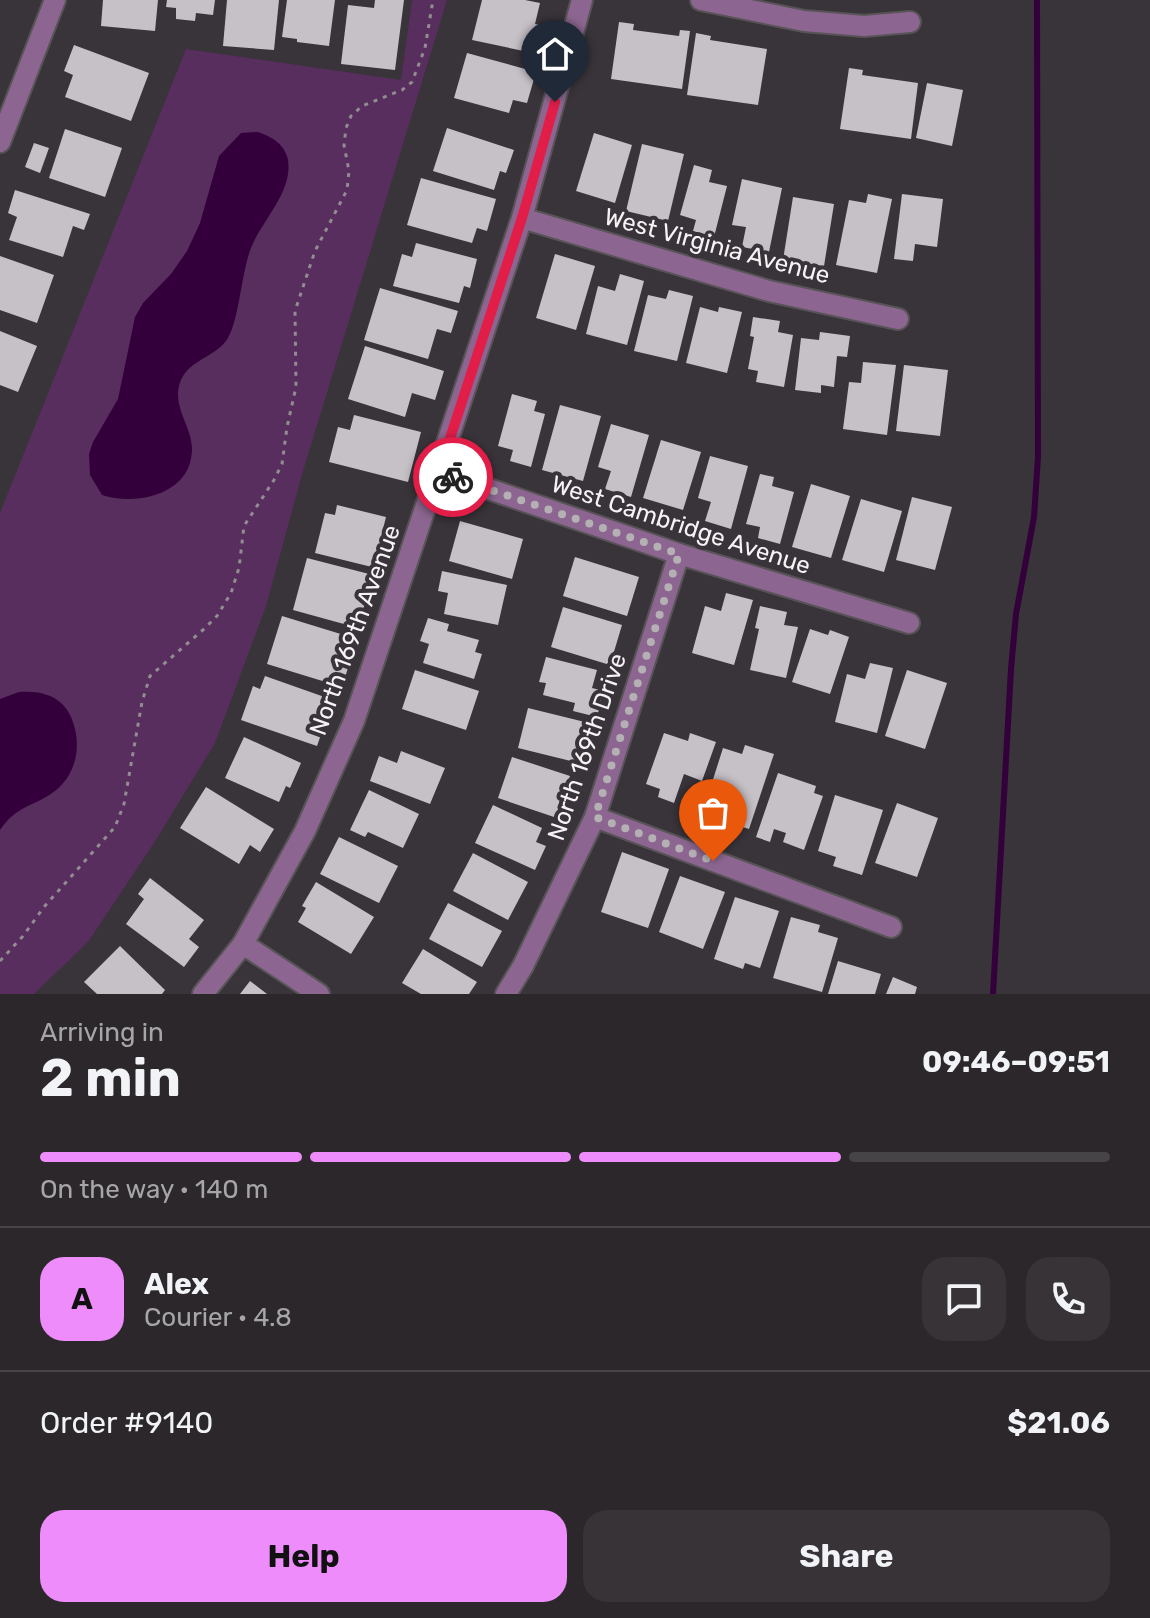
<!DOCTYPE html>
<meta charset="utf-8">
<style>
body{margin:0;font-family:Rubik,sans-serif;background:#373337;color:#f1f3f6;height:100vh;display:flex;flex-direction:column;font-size:30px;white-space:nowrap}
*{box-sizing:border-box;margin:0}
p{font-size:26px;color:#a6a5a9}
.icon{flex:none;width:44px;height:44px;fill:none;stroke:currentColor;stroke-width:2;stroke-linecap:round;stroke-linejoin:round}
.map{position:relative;height:994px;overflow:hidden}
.drawer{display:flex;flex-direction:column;background:#2b272b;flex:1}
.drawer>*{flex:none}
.pin{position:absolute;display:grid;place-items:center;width:68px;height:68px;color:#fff;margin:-82px -34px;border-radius:50% 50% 50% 0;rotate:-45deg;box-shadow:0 0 8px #0007}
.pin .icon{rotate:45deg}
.courier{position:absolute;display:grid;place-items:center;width:80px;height:80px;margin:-40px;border:6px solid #e11d48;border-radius:50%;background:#fff;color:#222;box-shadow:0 2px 10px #0007}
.headline em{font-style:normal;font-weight:700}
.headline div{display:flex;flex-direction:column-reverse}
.headline{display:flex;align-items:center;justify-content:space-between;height:136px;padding:0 40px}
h1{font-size:52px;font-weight:700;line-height:60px}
.bar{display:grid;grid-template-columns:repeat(4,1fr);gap:12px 8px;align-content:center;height:96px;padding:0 40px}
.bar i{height:10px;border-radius:6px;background:#474447}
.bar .current{background:#ed8cfa}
.bar p{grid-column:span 4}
.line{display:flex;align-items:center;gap:20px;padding:0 40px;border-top:2px solid #474447}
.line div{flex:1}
.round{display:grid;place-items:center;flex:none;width:84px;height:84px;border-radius:24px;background:#373337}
.primary-button{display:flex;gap:16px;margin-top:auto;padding:16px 40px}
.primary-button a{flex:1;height:92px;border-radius:24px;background:#ed8cfa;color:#111;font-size:32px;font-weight:700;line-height:92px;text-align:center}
.primary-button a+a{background:#373337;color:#f1f3f6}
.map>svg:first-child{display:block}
</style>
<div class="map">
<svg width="1150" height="994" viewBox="0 0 1150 994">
<rect width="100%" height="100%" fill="#393439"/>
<path fill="#582e5e" d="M412,0h35l-144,471 -37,135 -51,137 -59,97 -68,102 -54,52h-34v-481l186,-464 215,31z"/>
<g fill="#33003b">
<path d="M258,132c14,5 27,12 30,28 5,32 -26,60 -37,88 -10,25 -12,76 -25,93 -13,17 -35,18 -45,39 -11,26 12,46 11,71 -2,44 -56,55 -90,44l-12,-20 -1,-21 4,-12 25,-43 17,-82 8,-14 28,-29 16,-23 13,-28 19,-67 22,-23z"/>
<path d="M19,692c22,-1 42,3 52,25 11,25 7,56 -16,74 -21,16 -37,13 -55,39v-131z"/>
</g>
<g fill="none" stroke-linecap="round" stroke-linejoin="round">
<path stroke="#33003b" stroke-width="6" d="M993,994l18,-325 5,-55 18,-97 4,-60 -1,-457"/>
</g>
<g fill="#c6c1c7">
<path d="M103,0h55l-3,31 -54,-5z"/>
<path d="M167,0h48l-2,15 -17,-2 -1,8 -19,-2v-11l-10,-1z"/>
<path d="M227,0h52l-5,50 -51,-4z"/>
<path d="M287,0h48l-6,46 -32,-4v-3l-15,-2z"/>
<path d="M375,0h29l-9,70 -54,-6 7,-59 26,3z"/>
<path d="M482,0h43l15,3 -5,21 9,2 -6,28 -66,-14z"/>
<path d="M619,22l15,2 -1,6 46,6 1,-6 10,1 -8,58 -71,-10z"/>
<path d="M696,33l15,3 -1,4 57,9 -9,56 -71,-10z"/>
<path d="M74,45l75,28 -18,48 -66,-24 8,-22 -9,-4z"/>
<path d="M467,53l69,19 -9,31 -14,-3 -4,13 -55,-15z"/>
<path d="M849,68l14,2 -1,5 56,8 -7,56 -71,-10z"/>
<path d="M927,83l36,7 -11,56 -36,-8z"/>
<path d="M447,128l67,22 -8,23 -6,-2 -6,19 -61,-19z"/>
<path d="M65,129l57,19 -17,49 -56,-19z"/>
<path d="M594,133l38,12 -17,58 -39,-12z"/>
<path d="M34,143l15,5 -9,25 -15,-6z"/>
<path d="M642,144l42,10 -16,67 -42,-10z"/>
<path d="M694,165l18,5 -3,12 18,4 -13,51 -21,-6 3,-11 -16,-5z"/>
<path d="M421,178l75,21 -9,32 -10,-3 -5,15 -65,-18z"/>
<path d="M742,179l40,9 -13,64 -27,-5 4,-20 -14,-2z"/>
<path d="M15,190l75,24 -6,16 -11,-4 -10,31 -54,-17 8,-23 -9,-4z"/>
<path d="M868,194l24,5 -15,74 -41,-8 13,-65 17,3z"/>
<path d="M902,194l41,5 -6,48 -22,-3 -2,17 -19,-2z"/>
<path d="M793,197l41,7 -10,62 -41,-6z"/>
<path d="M416,243l61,16 -7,29 -6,-2 -5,17 -66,-17 9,-32 10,3z"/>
<path d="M555,254l40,12 -19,64 -40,-12z"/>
<path d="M0,256l54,19 -17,48 -37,-13z"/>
<path d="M620,274l24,7 -17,64 -41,-11 12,-48 17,5z"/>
<path d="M380,288l78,23 -7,22 -14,-4 -9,30 -64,-19z"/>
<path d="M669,290l24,6 -16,65 -43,-10 14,-56 18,4z"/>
<path d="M700,307l18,5 1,-5 23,5 -15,61 -41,-10z"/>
<path d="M753,317l27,4 -2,11 15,3 -9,52 -28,-5 2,-11 -10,-2 6,-32 -4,-1z"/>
<path d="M0,331l37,15 -19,46 -18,-7z"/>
<path d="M820,332l30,4 -3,21 -10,-1 -3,31 -13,-2v8l-26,-3 6,-52 18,2z"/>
<path d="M365,346l79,25 -9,29 -23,-7 -7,24 -57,-18z"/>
<path d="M863,362l33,3 -9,70 -44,-6 6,-47 12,1z"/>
<path d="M904,365l44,5 -8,66 -44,-5z"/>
<path d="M512,394l25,7 -3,10 11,3 -14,53 -21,-6 3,-11 -15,-4z"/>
<path d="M560,405l41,11 -18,65 -41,-11z"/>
<path d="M354,415l67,17 -13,50 -79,-20 9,-35 12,3z"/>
<path d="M611,424l38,11 -18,62 -26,-8 6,-18 -13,-4z"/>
<path d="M661,440l40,12 -18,58 -40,-12z"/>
<path d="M710,456l38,10 -17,63 -26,-8 6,-19 -13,-4z"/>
<path d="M760,474l14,3 -2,9 22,6 -14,52 -22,-6 2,-11 -14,-3z"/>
<path d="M811,484l39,12 -19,62 -39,-11z"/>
<path d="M912,497l40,10 -17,63 -39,-10z"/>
<path d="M861,499l41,12 -18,61 -42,-12z"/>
<path d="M337,505l49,12 -6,24 7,1 -7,27 -65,-16 10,-40 10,2z"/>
<path d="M460,521l63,18 -11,40 -63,-18z"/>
<path d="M575,557l64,20 -12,39 -64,-20z"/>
<path d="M307,558l66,17 -10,35 4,1 -5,18 -69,-19z"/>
<path d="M442,571l65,14 -9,40 -54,-11 4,-21 -10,-2z"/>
<path d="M726,593l27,7 -19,65 -42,-12 13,-47 16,5z"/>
<path d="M760,606l27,6 -3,13 14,2 -12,51 -36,-8 9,-41 -4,-1z"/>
<path d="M563,607l59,18 -12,40 -59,-18z"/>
<path d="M282,616l75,23 -15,48 -75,-23z"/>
<path d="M428,618l21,6 -2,7 32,9 -4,12 7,2 -8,25 -51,-16 6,-19 -9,-3z"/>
<path d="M810,629l18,6 2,-5 19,7 -19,57 -38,-12z"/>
<path d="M546,657l51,13 -5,18 12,3 -7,26 -24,-6 2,-8 -32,-8 3,-12 -7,-1z"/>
<path d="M870,663l23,5 -16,65 -42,-11 12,-48 18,5z"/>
<path d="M415,670l64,21 -13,39 -64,-21z"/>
<path d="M907,670l40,13 -22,66 -40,-13z"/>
<path d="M265,676l68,24 -16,46 -76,-26 12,-34 7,3z"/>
<path d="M528,708l65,16 -10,40 -65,-16z"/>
<path d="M664,733l24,8 2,-8 26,9 -14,39 -18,-7 -10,29 -16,-6 2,-8 -14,-5z"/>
<path d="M244,737l57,26 -11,25 -4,-2 -7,16 -54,-24z"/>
<path d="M745,745l29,9 -25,75 -47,-15 21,-66 19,6z"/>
<path d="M401,751l44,17 -15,36 -60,-23 9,-25 18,7z"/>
<path d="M512,757l58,19 -13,42 -59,-20z"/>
<path d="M778,773l38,13 -2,7 9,3 -19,54 -21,-8 3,-9 -12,-4 -4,13 -14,-5z"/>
<path d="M206,787l68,42 -14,23 -10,-7 -11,19 -59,-36z"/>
<path d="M369,790l50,24 -16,34 -35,-16 -3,5 -15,-7z"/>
<path d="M835,795l48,15 -21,65 -29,-9 3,-9 -18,-6z"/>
<path d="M897,803l41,15 -21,59 -42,-14z"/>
<path d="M493,805l49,23 -6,14 10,4 -11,24 -60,-27z"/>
<path d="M339,837l59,29 -19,37 -59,-29z"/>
<path d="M622,852l47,17 -21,59 -47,-16z"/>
<path d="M473,853l55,29 -20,38 -55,-29z"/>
<path d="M680,876l45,16 -22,57 -44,-17z"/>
<path d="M150,878l54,42 -15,19 10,8 -15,20 -58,-43 18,-25 -6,-5z"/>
<path d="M316,882l58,35 -23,37 -53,-32 8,-14 -4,-2z"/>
<path d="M735,897l44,14 -19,57 -15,-5 -2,6 -29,-10z"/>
<path d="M448,903l54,28 -20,36 -53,-28z"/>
<path d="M791,917l29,8 -2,7 20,6 -16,54 -49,-14z"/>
<path d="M120,946l45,44 -3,4h-65l-13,-12z"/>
<path d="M423,949l54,33 -8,12h-48l-19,-11z"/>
<path d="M838,961l43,13 -6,20h-47z"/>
<path d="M893,977l24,10 -2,7h-29z"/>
<path d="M250,981l17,13h-27z"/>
</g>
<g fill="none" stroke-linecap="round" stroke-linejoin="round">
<g stroke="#575357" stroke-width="24">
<g id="minor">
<path d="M701,0l103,21 60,5 46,-4"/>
<path d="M0,142l55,-142"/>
<path d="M522,218l247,73 129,28"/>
<path d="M439,472l240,82 230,69"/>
<path d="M595,817l296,110"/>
<path d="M243,944l76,50"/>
<path d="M203,994l40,-50 62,-113 49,-110 168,-503 60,-218"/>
<path d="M506,994l17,-28 72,-149 84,-263"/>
</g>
</g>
<path stroke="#918d91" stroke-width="3" stroke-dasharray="4 6" stroke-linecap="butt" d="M0,961l23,-25 21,-29 71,-80 9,-23 18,-102 8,-26 54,-47 13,-13 14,-23 8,-25 5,-42 30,-46 8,-16 5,-37 9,-40 -1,-76 20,-60 32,-61 2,-19 -5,-26 2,-17 5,-12 11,-10 40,-16 10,-8 13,-34 8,-48"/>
<use href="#minor" stroke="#8c6690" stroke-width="20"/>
</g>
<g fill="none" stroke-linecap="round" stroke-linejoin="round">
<path stroke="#b4b0b4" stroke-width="8" stroke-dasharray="0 14.4" d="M453,477l226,77 -84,263 118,44"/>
<path stroke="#e11d48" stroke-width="10" d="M453,477l-14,-5 83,-254 33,-116"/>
</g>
<g text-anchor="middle" stroke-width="8" stroke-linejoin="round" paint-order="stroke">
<g font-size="24" fill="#f6f3f6" stroke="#393439">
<text transform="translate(717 246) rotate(15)" y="8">West Virginia Avenue</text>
<text transform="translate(681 525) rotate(18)" y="8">West Cambridge Avenue</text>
<text transform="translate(355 630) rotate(-70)" y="8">North 169th Avenue</text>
<text transform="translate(587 747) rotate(-71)" y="8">North 169th Drive</text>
</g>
</g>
</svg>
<div class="pin" style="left:713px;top:861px;background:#ea580c"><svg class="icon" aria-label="bag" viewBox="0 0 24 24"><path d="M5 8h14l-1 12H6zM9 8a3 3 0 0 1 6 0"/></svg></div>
<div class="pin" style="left:555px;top:102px;background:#1f2937"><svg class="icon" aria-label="home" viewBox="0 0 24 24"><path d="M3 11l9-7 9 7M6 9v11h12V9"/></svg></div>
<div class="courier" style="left:453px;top:477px"><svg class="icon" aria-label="bike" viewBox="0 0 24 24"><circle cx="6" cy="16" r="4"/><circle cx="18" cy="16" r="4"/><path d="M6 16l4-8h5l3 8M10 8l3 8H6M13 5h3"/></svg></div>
</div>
<section class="drawer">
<div class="headline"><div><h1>2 min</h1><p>Arriving in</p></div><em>09:46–09:51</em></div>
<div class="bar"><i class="current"></i><i class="current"></i><i class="current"></i><i></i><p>On the way · 140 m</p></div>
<div class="line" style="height:144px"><b class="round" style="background:#ed8cfa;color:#111">A</b><div><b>Alex</b><p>Courier · 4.8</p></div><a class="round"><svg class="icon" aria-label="chat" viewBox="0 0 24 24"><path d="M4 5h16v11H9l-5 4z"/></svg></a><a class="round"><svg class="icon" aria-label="phone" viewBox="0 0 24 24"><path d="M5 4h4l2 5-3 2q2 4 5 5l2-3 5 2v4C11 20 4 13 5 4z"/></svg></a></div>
<div class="line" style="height:104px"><div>Order #9140</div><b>$21.06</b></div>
<div class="primary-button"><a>Help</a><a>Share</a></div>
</section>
